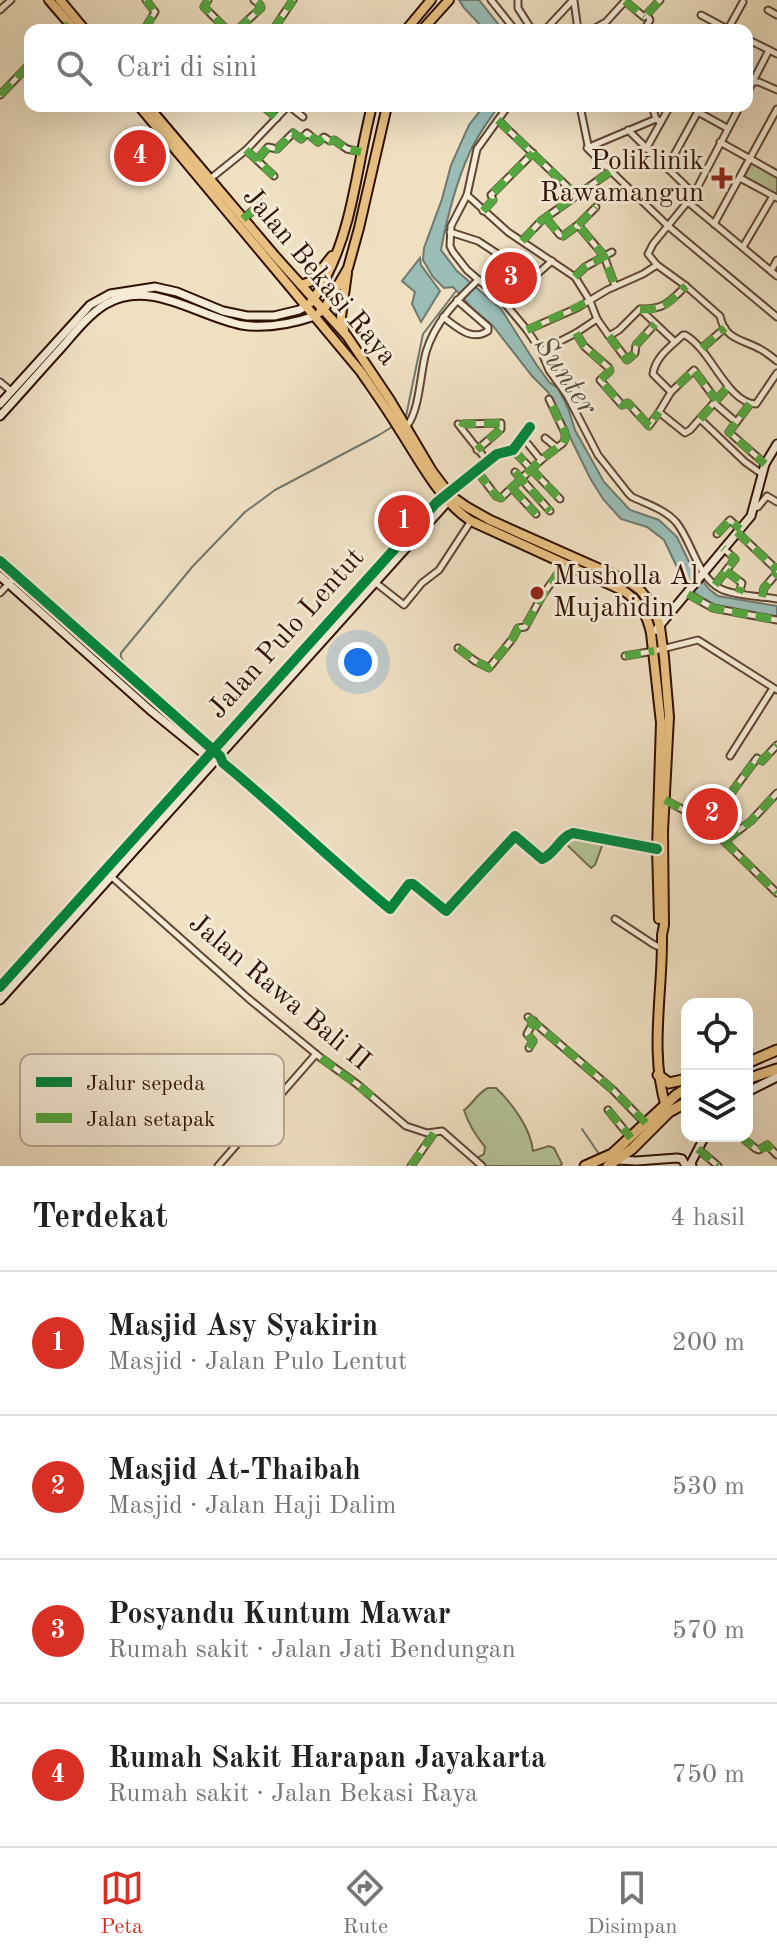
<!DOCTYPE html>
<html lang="id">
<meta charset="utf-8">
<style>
body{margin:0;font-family:"Old Standard TT",serif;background:#f6f6f6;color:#222}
.controls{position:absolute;right:24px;bottom:24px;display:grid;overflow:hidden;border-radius:16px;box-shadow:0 8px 32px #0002}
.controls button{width:72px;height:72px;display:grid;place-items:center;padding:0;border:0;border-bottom:2px solid #e0e0e0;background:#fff;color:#222;font:40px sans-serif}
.you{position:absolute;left:358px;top:662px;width:28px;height:28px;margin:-20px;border:6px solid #fff;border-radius:50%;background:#1a73e8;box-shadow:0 0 0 12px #1a73e833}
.badge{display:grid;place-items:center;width:52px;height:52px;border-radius:50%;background:#d93025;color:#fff;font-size:26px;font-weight:700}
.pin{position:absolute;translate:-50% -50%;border:4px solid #fff;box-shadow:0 2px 8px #0006}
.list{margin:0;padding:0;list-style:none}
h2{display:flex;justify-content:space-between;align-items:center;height:104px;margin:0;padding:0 32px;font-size:34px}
h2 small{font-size:26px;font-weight:400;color:#767676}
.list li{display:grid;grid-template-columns:52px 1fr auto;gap:24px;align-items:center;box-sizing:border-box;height:144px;padding:0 32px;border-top:2px solid #e0e0e0}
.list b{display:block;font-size:30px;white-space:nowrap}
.list p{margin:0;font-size:26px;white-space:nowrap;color:#767676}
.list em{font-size:26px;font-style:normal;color:#767676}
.icon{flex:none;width:44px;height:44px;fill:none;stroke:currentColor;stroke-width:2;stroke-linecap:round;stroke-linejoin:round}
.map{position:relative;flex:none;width:777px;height:1166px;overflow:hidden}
.search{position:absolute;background:#fff;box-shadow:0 8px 32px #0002;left:24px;right:24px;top:24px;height:88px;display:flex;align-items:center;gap:20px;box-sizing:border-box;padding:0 28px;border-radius:16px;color:#767676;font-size:30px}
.sheet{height:680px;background:#fff}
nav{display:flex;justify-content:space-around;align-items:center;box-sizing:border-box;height:112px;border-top:2px solid #e0e0e0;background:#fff;font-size:22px;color:#767676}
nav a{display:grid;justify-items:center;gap:4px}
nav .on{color:#d93025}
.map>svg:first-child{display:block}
</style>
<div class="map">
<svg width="777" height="1166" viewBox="0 0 777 1166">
<rect width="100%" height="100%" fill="#efe0c2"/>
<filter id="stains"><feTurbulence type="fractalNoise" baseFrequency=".0025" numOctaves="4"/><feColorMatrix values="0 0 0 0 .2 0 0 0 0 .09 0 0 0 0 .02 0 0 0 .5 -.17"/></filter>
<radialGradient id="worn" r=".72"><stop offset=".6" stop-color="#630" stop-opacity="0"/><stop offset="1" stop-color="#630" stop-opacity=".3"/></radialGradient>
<g fill="#b4c397" stroke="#726a4d" stroke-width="2">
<path d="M752,162L777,176V196L744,177Z"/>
<path d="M575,838L603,843L595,865L591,868L566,844L570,839Z"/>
<path d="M488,1088H496C512,1103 531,1129 533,1151L549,1146L554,1148L562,1164L560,1166H486L478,1161L477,1158L484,1154L485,1147C476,1136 468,1123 464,1110C474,1103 477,1093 488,1088Z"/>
</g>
<g fill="#9abdb6" stroke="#70786e" stroke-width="2">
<path d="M459,0H479L503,30H485L464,8Z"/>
<path d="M484,106H499C488,121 477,136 469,154C457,180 446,221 441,250L457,271L501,309L536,364L549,382L558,388L568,408L575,430L604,482L630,510L659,520L677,537L691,566L709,589L718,596L777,606V616L730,611L705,601L686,586L664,540L647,527L621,519L603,499L590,478L548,392L532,376L493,326L472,308L453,287L444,288L433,277L423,260L424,248L442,199L451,165L469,125Z"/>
<path d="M420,258L421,265L440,291L421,322L412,304L415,292L402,281Z"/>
</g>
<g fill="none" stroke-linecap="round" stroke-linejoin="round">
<g stroke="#70786e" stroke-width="2">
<path d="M403,418L406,416L423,334L456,291"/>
<path d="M212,745L127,669L121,657V653L193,566L245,512L275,490L379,435L392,427"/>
<path d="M223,754L287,812"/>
<path d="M582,1129L599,1154"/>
</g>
<defs>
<g id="street">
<path d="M208,0L204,7L227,30"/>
<path d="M491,0L515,30"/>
<path d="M518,0V8L532,30"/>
<path d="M574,1L578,30"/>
<path d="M625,1L644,17"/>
<path d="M0,10L11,0"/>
<path d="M768,10L777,15"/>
<path d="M647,14L660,0"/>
<path d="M701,15L729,30"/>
<path d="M728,29L743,2"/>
<path d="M63,30L69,24"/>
<path d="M144,30L155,12L146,0"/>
<path d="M237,30L261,8L260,5L254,0"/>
<path d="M273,30L293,0"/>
<path d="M545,30L573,0"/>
<path d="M592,30L606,22L626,0"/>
<path d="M644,30L650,20L647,14"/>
<path d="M747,39L777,54"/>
<path d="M753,82H759L777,90"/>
<path d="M747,93L769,50"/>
<path d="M0,95L30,64"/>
<path d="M263,106L277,118"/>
<path d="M289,106L303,117"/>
<path d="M508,106L477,149L467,195L451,226L450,246L453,252L467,270L502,300L527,330L541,351L549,370L567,395L598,455L628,493L632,497C647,504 664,509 676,522C692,541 697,577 721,589C735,596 761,596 777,599"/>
<path d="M580,106L589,150L668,226L777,317"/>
<path d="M652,106L656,119"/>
<path d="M740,106L694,194L653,244L648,254L657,265L686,286L720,316C725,340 742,339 760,349C766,352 772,357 777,361"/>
<path d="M698,112L727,128"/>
<path d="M498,120L577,196"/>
<path d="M628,130L694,194"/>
<path d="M720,142L777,174"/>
<path d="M587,148L656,119L661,122"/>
<path d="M646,149L670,106"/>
<path d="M246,150L274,176"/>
<path d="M257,160L268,147L277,149L293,133L301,139L307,133L318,142L324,137L330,141L334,140L347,149L361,152"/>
<path d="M667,168L701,106"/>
<path d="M740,178L777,198"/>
<path d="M210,179L246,150L288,106"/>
<path d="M467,195L508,232L575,277L590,301L597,319L609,336L619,330L640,309L675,342"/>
<path d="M688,202L777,276"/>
<path d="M483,211L493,200L491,195L533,153"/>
<path d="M244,218L261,204"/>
<path d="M546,218L560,235L563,236L578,225L604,256L615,286"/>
<path d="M714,224L777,109"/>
<path d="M578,225L596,207"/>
<path d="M450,232L478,241L501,256"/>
<path d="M522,241L541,221L611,171"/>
<path d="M743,247L773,196"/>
<path d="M771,271L777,260"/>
<path d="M575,277L585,267L612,252"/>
<path d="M502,300L535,276L552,261"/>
<path d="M641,309C665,310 670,301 686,286"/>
<path d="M443,317C457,327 471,342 488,331V327L457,300"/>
<path d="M527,330L577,308L607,290L643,274L657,265"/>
<path d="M576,333L584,346L609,368L610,371L600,380L622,405L628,403L649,426L659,412"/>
<path d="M609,336L627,360L635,353L636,345L655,324"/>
<path d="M702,348L725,328"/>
<path d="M541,351L576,333L597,319"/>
<path d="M0,382L11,391"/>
<path d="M728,387L690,430L685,433L659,412L671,392L653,374C655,357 671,346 683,335H685C711,349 727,403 756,404L777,373"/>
<path d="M671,392L694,370L716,400"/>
<path d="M714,403L736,422"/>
<path d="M750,404L729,432L765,464"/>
<path d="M700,419L745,462L762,474"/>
<path d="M458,424L488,462"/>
<path d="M407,426C420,409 420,374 426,352C435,322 456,301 478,280"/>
<path d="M462,427L463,424L501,423V429L477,450"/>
<path d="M545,438L556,447"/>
<path d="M528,444L541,460"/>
<path d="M513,450L560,499"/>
<path d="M477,471L496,496L501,498L541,460L563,443L565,439V433L549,399"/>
<path d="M515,472L550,511"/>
<path d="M512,488L536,514"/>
<path d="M449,492L498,453L513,450L530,427"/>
<path d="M754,508L758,507L767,496L777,502"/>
<path d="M737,532L777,570"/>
<path d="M717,534L730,520L740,529"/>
<path d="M726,571L742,583L739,593"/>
<path d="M376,583L404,605L422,583L439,570L471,521"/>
<path d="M715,585L735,559L723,548"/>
<path d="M0,593L16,576"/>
<path d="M688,594L713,608L777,620"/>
<path d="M762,597L764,588L777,573"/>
<path d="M458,648L475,661L489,668L513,638L518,628L525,627L542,596L564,565"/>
<path d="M625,656L654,651L698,640L777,690"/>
<path d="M220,756L223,763C280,810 333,862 390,909L409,884H413L446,911L515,836L542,859C555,854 560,837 573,833L657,849"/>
<path d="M730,756L773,688"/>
<path d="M665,800L691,814L716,833L777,893"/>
<path d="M691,814L700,803L715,796L726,800L757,758L762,761L777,745"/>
<path d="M725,841L751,821L777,793"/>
<path d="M105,871L249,999L321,1058L357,1084L406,1126L427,1133L442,1131L482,1166"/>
<path d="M615,919L653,944L661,948"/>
<path d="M528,1017L613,1090L645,1123"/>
<path d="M529,1048L533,1041L527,1034L534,1021"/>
<path d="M608,1110L630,1137"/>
<path d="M740,1136L756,1149L759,1150L767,1145L777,1155"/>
<path d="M698,1149L718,1166"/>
<path d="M218,1166L316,1054"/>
<path d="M411,1166L434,1133"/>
</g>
<g id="secondary">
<path d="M0,404L90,305L110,294L155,287L177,292L223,311L247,316H274L299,310L306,306"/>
<path d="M0,416C21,393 41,370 62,347C75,332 89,314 106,304C151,278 198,317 242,325C266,329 291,324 315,316"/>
<path d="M0,561L216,753"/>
<path d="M0,576L150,710L209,758"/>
<path d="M656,630L751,516L765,464L777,444"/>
<path d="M0,987L447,494"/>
<path d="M0,1000L451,498"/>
<path d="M747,1092L777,1077"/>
<path d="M619,1160L636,1161L677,1158L682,1159L686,1166"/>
<path d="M692,1166L691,1163L705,1136"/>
</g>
<g id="primary">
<path d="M49,0L75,30"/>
<path d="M60,0L85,30"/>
<path d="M406,30L431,0"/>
<path d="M422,30L449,0"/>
<path d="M139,106L361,372C374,391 387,409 399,429C420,461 439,500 471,521L624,591C640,602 647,615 651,633L661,723L657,849L659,919"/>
<path d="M148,106L275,256L347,336L390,400L432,471L444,487L454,498L467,507L490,520L627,581L640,590L654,607L660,627L664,657L669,717L663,831L664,925L662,935C663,992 649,1052 666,1107"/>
<path d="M301,285L312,281L332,256"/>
<path d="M311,302C318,294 322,285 327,275C354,222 357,163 372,106"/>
<path d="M320,312L326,306L348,268L359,228L387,106"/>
<path d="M344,330L341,317L347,273"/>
</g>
<g id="highway">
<path d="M747,1063L777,1050"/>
<path d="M658,1075L669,1083L687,1079"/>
<path d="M747,1079L777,1069"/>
<path d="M585,1166L612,1154L676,1095L687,1088"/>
<path d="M608,1166L632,1149L669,1112L687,1102"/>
</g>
</defs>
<use href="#street" stroke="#604533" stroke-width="9"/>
<use href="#secondary" stroke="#301103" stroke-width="11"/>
<use href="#primary" stroke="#301103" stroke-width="12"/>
<use href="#highway" stroke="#301103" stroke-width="13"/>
<use href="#street" stroke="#f5ebd7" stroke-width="5"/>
<use href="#secondary" stroke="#f5ebd7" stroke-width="7"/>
<use href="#primary" stroke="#e8c081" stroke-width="8"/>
<use href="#highway" stroke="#e8c081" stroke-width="9"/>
<g stroke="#54a840" stroke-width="8" stroke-dasharray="16 8" stroke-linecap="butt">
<path d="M208,0L204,7L227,30"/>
<path d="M625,1L644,17"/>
<path d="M647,14L660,0"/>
<path d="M63,30L69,24"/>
<path d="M144,30L155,12L146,0"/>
<path d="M237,30L261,8L260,5L254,0"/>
<path d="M273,30L293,0"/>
<path d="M0,95L30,64"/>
<path d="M263,106L277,118"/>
<path d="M286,108L288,106"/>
<path d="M151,110L155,106"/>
<path d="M498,120L577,196"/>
<path d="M246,150L274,176"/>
<path d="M257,160L268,147L277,149L293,133L301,139L307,133L318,142L324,137L330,141L334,140L347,149L361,152"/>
<path d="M483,211L493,200L491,195L533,153"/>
<path d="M546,218L560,235L563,236L578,225L604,256L615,286"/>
<path d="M243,219L261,204"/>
<path d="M578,225L596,207"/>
<path d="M522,241L541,221L611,171"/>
<path d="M575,277L585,267L611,253"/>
<path d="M640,309C665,311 670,301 686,286"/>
<path d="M527,330L590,301"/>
<path d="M576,333L584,346L609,368L610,371L600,380L622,405L628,403L649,426L659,412"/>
<path d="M609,336L627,360L635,353L636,345L655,324"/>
<path d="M702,348L725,328"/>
<path d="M678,385L694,370L716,400"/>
<path d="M750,404L729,432L765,464"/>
<path d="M700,419L728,387"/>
<path d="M462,427L463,424L501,423V429L477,450"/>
<path d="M513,450L560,499"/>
<path d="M477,471L496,496L501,498L541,460L563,443L565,439V433L549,399"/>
<path d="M515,472L550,511"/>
<path d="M512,488L536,514"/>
<path d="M737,532L777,570"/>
<path d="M717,534L730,520L740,529"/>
<path d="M726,571L742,583L739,593"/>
<path d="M715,585L735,559L723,548"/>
<path d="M688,594L713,608L777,620"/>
<path d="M762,597L764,588L777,573"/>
<path d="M458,648L475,661L489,668L513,638L518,628L525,627L542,596L565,564"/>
<path d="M625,656L654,651"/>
<path d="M665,800L691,814L716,833L777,893"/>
<path d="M691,814L700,803L715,796L726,800L757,758L762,761L777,745"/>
<path d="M725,841L751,821L777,793"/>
<path d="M528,1017L613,1090L646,1123"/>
<path d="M529,1048L533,1041L527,1034L534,1021"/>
<path d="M321,1058L372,1096"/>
<path d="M608,1110L631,1138"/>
<path d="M740,1136L756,1149L759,1150L767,1145L777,1155"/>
<path d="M698,1149L718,1166"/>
<path d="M411,1166L434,1133"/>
</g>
<defs>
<g id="cycleway">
<path d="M0,561L220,756L223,763C280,810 333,862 390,909L409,884H413L446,911L515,836L542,859C555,854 560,837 573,833L657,849"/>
<path d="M0,987L436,503L497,454L513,450L530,427"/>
</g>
</defs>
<use href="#cycleway" stroke="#f5ebd7" stroke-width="15"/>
<use href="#cycleway" stroke="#00873e" stroke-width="10"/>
</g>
<g fill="#8f2418" stroke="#f5ebd7" stroke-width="3">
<path d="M718 166h8v8h8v8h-8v8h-8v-8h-8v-8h8z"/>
<circle cx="537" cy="593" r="8"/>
</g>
<g text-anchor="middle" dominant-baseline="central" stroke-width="6" stroke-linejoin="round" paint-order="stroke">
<g font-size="28" fill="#301103" stroke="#f5ebd7" text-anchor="end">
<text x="704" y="162">Poliklinik<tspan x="704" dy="32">Rawamangun</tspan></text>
<text x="553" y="577" text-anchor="start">Musholla Al<tspan x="553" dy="32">Mujahidin</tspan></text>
</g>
<g font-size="28" fill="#301103" stroke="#f5ebd7">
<text transform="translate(319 277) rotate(50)">Jalan Bekasi Raya</text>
<text transform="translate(287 634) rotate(-48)">Jalan Pulo Lentut</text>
<text transform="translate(279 993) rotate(40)">Jalan Rawa Bali II</text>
</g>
<g font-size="30" font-style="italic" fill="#554d42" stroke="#f5ebd7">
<text transform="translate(565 376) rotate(56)">Sunter</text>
</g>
</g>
<rect x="20" y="1054" width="264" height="92" rx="12" fill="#f5ebd7" stroke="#baaa97" stroke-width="2"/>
<rect x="36" y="1077" width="36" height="10" fill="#00873e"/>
<rect x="36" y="1113" width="36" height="10" fill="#54a840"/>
<g font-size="22" fill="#301103">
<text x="86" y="1090">Jalur sepeda</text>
<text x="86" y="1126">Jalan setapak</text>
</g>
<rect width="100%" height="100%" filter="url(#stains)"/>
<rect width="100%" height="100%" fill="url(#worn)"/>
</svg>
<div class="controls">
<button><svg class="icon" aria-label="locate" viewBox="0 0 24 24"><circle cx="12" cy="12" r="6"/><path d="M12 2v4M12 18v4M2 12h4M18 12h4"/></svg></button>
<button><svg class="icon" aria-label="layers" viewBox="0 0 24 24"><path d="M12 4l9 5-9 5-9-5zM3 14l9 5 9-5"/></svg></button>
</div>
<div class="you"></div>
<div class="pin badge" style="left:404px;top:521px">1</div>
<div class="pin badge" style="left:712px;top:814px">2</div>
<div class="pin badge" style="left:511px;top:278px">3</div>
<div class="pin badge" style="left:140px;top:156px">4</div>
<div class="search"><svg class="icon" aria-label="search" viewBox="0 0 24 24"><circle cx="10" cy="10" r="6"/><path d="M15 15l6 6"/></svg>Cari di sini</div>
</div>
<section class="sheet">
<h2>Terdekat<small>4 hasil</small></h2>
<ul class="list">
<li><span class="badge">1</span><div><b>Masjid Asy Syakirin</b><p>Masjid · Jalan Pulo Lentut</p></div><em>200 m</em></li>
<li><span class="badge">2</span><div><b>Masjid At-Thaibah</b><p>Masjid · Jalan Haji Dalim</p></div><em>530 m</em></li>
<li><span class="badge">3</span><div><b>Posyandu Kuntum Mawar</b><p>Rumah sakit · Jalan Jati Bendungan</p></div><em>570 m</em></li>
<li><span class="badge">4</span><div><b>Rumah Sakit Harapan Jayakarta</b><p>Rumah sakit · Jalan Bekasi Raya</p></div><em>750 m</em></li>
</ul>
</section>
<nav>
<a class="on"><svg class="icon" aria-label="map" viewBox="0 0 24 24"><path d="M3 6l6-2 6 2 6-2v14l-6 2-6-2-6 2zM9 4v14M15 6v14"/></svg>Peta</a>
<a><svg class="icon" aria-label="directions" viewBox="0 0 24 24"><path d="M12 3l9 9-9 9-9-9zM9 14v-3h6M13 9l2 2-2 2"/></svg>Rute</a>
<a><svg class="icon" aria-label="saved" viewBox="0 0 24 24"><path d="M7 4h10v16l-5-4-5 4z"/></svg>Disimpan</a>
</nav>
